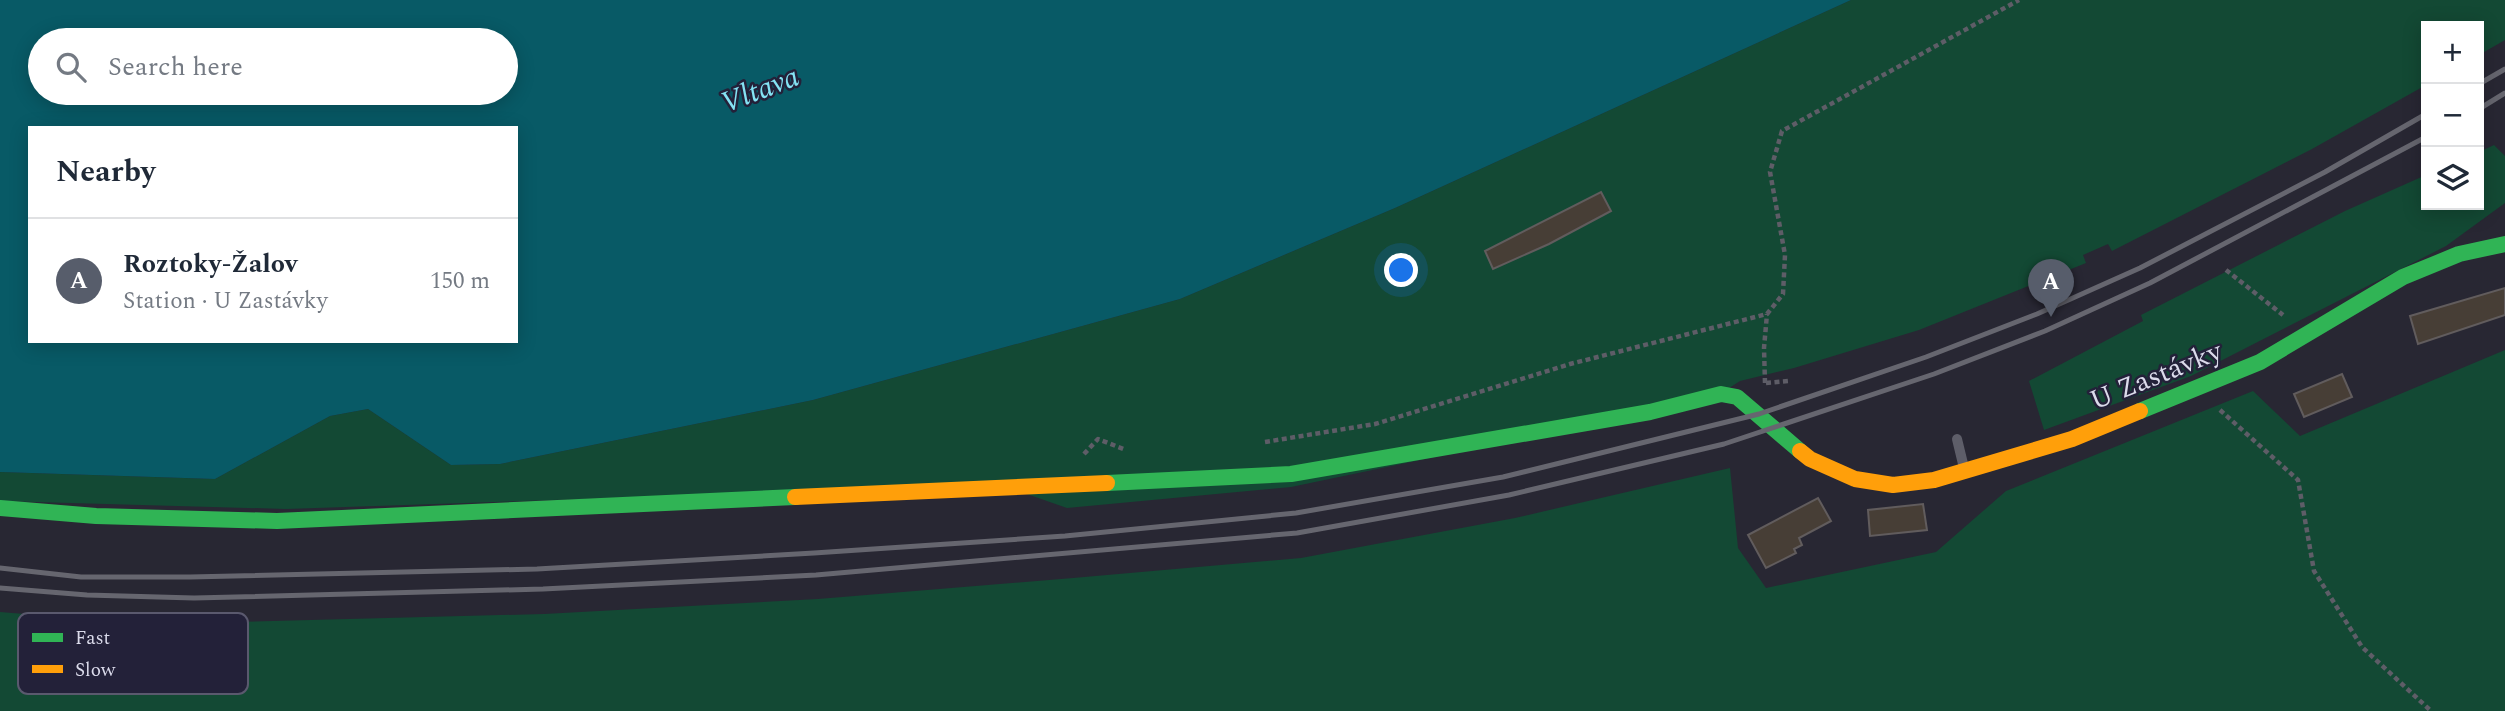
<!DOCTYPE html>
<meta charset="utf-8">
<style>
body{margin:0;font-family:Spectral,serif;background:#f2f2f3;color:#1f2937}
.controls{position:absolute;right:21px;top:21px;display:grid;overflow:hidden;border-radius:0px;box-shadow:0 4px 18px #0003}
.controls button{width:63px;height:63px;display:grid;place-items:center;padding:0;border:0;border-bottom:2px solid #e0e1e3;background:#fff;color:#1f2937;font:35px sans-serif}
.you{position:absolute;left:1402px;top:271px;width:24px;height:24px;margin:-18px;border:5px solid #fff;border-radius:50%;background:#1a73e8;box-shadow:0 0 0 10px #1a73e833}
.badge{display:grid;place-items:center;width:46px;height:46px;border-radius:50%;background:#575d6b;color:#fff;font-size:23px;font-weight:700}
.pin{position:absolute;translate:-50% -58px;filter:drop-shadow(0 2px 4px #0008)}
.pin::after{content:'';position:absolute;top:37px;width:24px;height:21px;background:inherit;clip-path:polygon(0 0,100% 0,50% 100%)}
.list{margin:0;padding:0;list-style:none}
h2{display:flex;justify-content:space-between;align-items:center;height:91px;margin:0;padding:0 28px;font-size:30px}
h2 small{font-size:23px;font-weight:400;color:#747a83}
.list li{display:grid;grid-template-columns:46px 1fr auto;gap:21px;align-items:center;box-sizing:border-box;height:126px;padding:0 28px;border-top:2px solid #e0e1e3}
.list b{display:block;font-size:26px;white-space:nowrap}
.list p{margin:0;font-size:23px;white-space:nowrap;color:#747a83}
.list em{font-size:23px;font-style:normal;color:#747a83}
.icon{flex:none;width:38px;height:38px;fill:none;stroke:currentColor;stroke-width:2;stroke-linecap:round;stroke-linejoin:round}
.map{position:relative;flex:none;width:2505px;height:711px;overflow:hidden}
.search{position:absolute;background:#fff;box-shadow:0 4px 18px #0003;left:28px;top:28px;width:490px;height:77px;display:flex;align-items:center;gap:18px;box-sizing:border-box;padding:0 24px;border-radius:38px;color:#747a83;font-size:26px}
.panel{position:absolute;background:#fff;box-shadow:0 4px 18px #0003;left:28px;top:126px;width:490px;height:217px;border-radius:0px}
.map>svg:first-child{display:block}
</style>
<div class="map">
<svg width="2505" height="711" viewBox="0 0 2505 711">
<rect width="100%" height="100%" fill="#282733"/>
<g fill="#134934">
<path d="M1851,0H2505V40L2479,55V26H2426V85L2312,149L2112,251L2108,244L2083,255L2086,263L1919,330L1794,368L1740,381L1712,399L1291,487L1067,508L1001,485L286,509L0,501V472L215,479L330,416L368,409L451,465L500,464L813,400L1180,299L1395,208Z"/>
<path d="M2494,145L2505,156V203L2446,246L2191,376L2044,430L2029,381L2143,321L2141,315L2345,211L2426,175V205H2479V152Z"/>
<path d="M2505,350V711H0V612L86,619L194,623L544,614L818,599L1073,578L1301,558L1515,518L1730,468L1738,548L1766,588L1936,552L2006,491L2253,391L2300,436Z"/>
</g>
<path fill="#085a66" fill-rule="evenodd" d="M0,0H1851L1395,208L1180,299L813,400L500,464L451,465L368,409L330,416L215,479L0,472ZM40,40H506V93H40ZM30,128H516V341H30Z"/>
<g fill="#473e36" stroke="#615c5d" stroke-width="2">
<path d="M1601,192L1611,211L1549,244L1493,269L1485,251Z"/>
<path d="M2505,288V315L2418,344L2410,316Z"/>
<path d="M2342,374L2352,397L2304,417L2294,394Z"/>
<path d="M1818,498L1831,521L1799,538L1802,545L1794,549L1796,553L1766,568L1748,535Z"/>
<path d="M1923,504L1927,530L1870,536L1868,510Z"/>
</g>
<g fill="none" stroke-linecap="round" stroke-linejoin="round">
<g stroke="#5e5d67" stroke-width="4.5" stroke-dasharray="5 3.5" stroke-linecap="butt">
<path d="M2226,270L2283,315"/>
<path d="M1765,383L1764,348L1767,314"/>
<path d="M1766,383L1789,381"/>
<path d="M2220,410L2298,480L2314,571L2362,647L2431,711"/>
<path d="M1265,442L1375,424L1570,364L1767,314L1783,294L1785,255L1770,172L1782,131L2019,0"/>
<path d="M1084,454L1098,439L1126,450"/>
</g>
<path stroke="#5e5e69" stroke-width="10" d="M1957,439L1964,468"/>
<g stroke="#30b455" stroke-width="16">
<path d="M2140,411L2260,362L2403,277L2459,254L2505,244"/>
<path d="M1107,483L1291,474L1650,412L1721,394L1737,397L1800,451"/>
<path d="M0,508L96,516L277,521L795,497"/>
</g>
<g stroke="#ff9f0a" stroke-width="16">
<path d="M1800,451L1810,459L1855,479L1893,485L1934,480L2072,439L2140,411"/>
<path d="M795,497L1107,483"/>
</g>
<g stroke="#66666f" stroke-width="5">
<path d="M2479,84L2505,69"/>
<path d="M2479,109L2505,93"/>
<path d="M0,568L81,577H190L537,569L814,553L1065,536L1296,513L1503,477L1759,414L1926,357L2037,314L2140,268L2325,172L2426,114"/>
<path d="M0,588L87,595L194,598L543,589L816,575L1297,533L1509,495L1724,444L1934,374L2045,331L2150,283L2426,137"/>
</g>
</g>
<g text-anchor="middle" dominant-baseline="central" stroke-width="5" stroke-linejoin="round" paint-order="stroke">
<g font-size="28" fill="#dbdbeb" stroke="#232139">
<text transform="translate(2156 376) rotate(-22)">U Zastávky</text>
</g>
<g font-size="30" font-style="italic" fill="#84e3f4" stroke="#232139">
<text transform="translate(760 90) rotate(-21)">Vltava</text>
</g>
</g>
<rect x="18" y="613" width="230" height="81" rx="10" fill="#232139" stroke="#5a596e" stroke-width="2"/>
<rect x="32" y="633" width="31" height="9" fill="#30b455"/>
<rect x="32" y="665" width="31" height="8" fill="#ff9f0a"/>
<g font-size="19" fill="#dbdbeb">
<text x="75" y="644">Fast</text>
<text x="75" y="676">Slow</text>
</g>
</svg>
<div class="controls">
<button>+</button>
<button>−</button>
<button><svg class="icon" aria-label="layers" viewBox="0 0 24 24"><path d="M12 4l9 5-9 5-9-5zM3 14l9 5 9-5"/></svg></button>
</div>
<div class="you"></div>
<div class="pin badge" style="left:2051px;top:317px">A</div>
<div class="search"><svg class="icon" aria-label="search" viewBox="0 0 24 24"><circle cx="10" cy="10" r="6"/><path d="M15 15l6 6"/></svg>Search here</div>
<section class="panel">
<h2>Nearby<small></small></h2>
<ul class="list">
<li><span class="badge">A</span><div><b>Roztoky-Žalov</b><p>Station · U Zastávky</p></div><em>150 m</em></li>
</ul>
</section>
</div>
